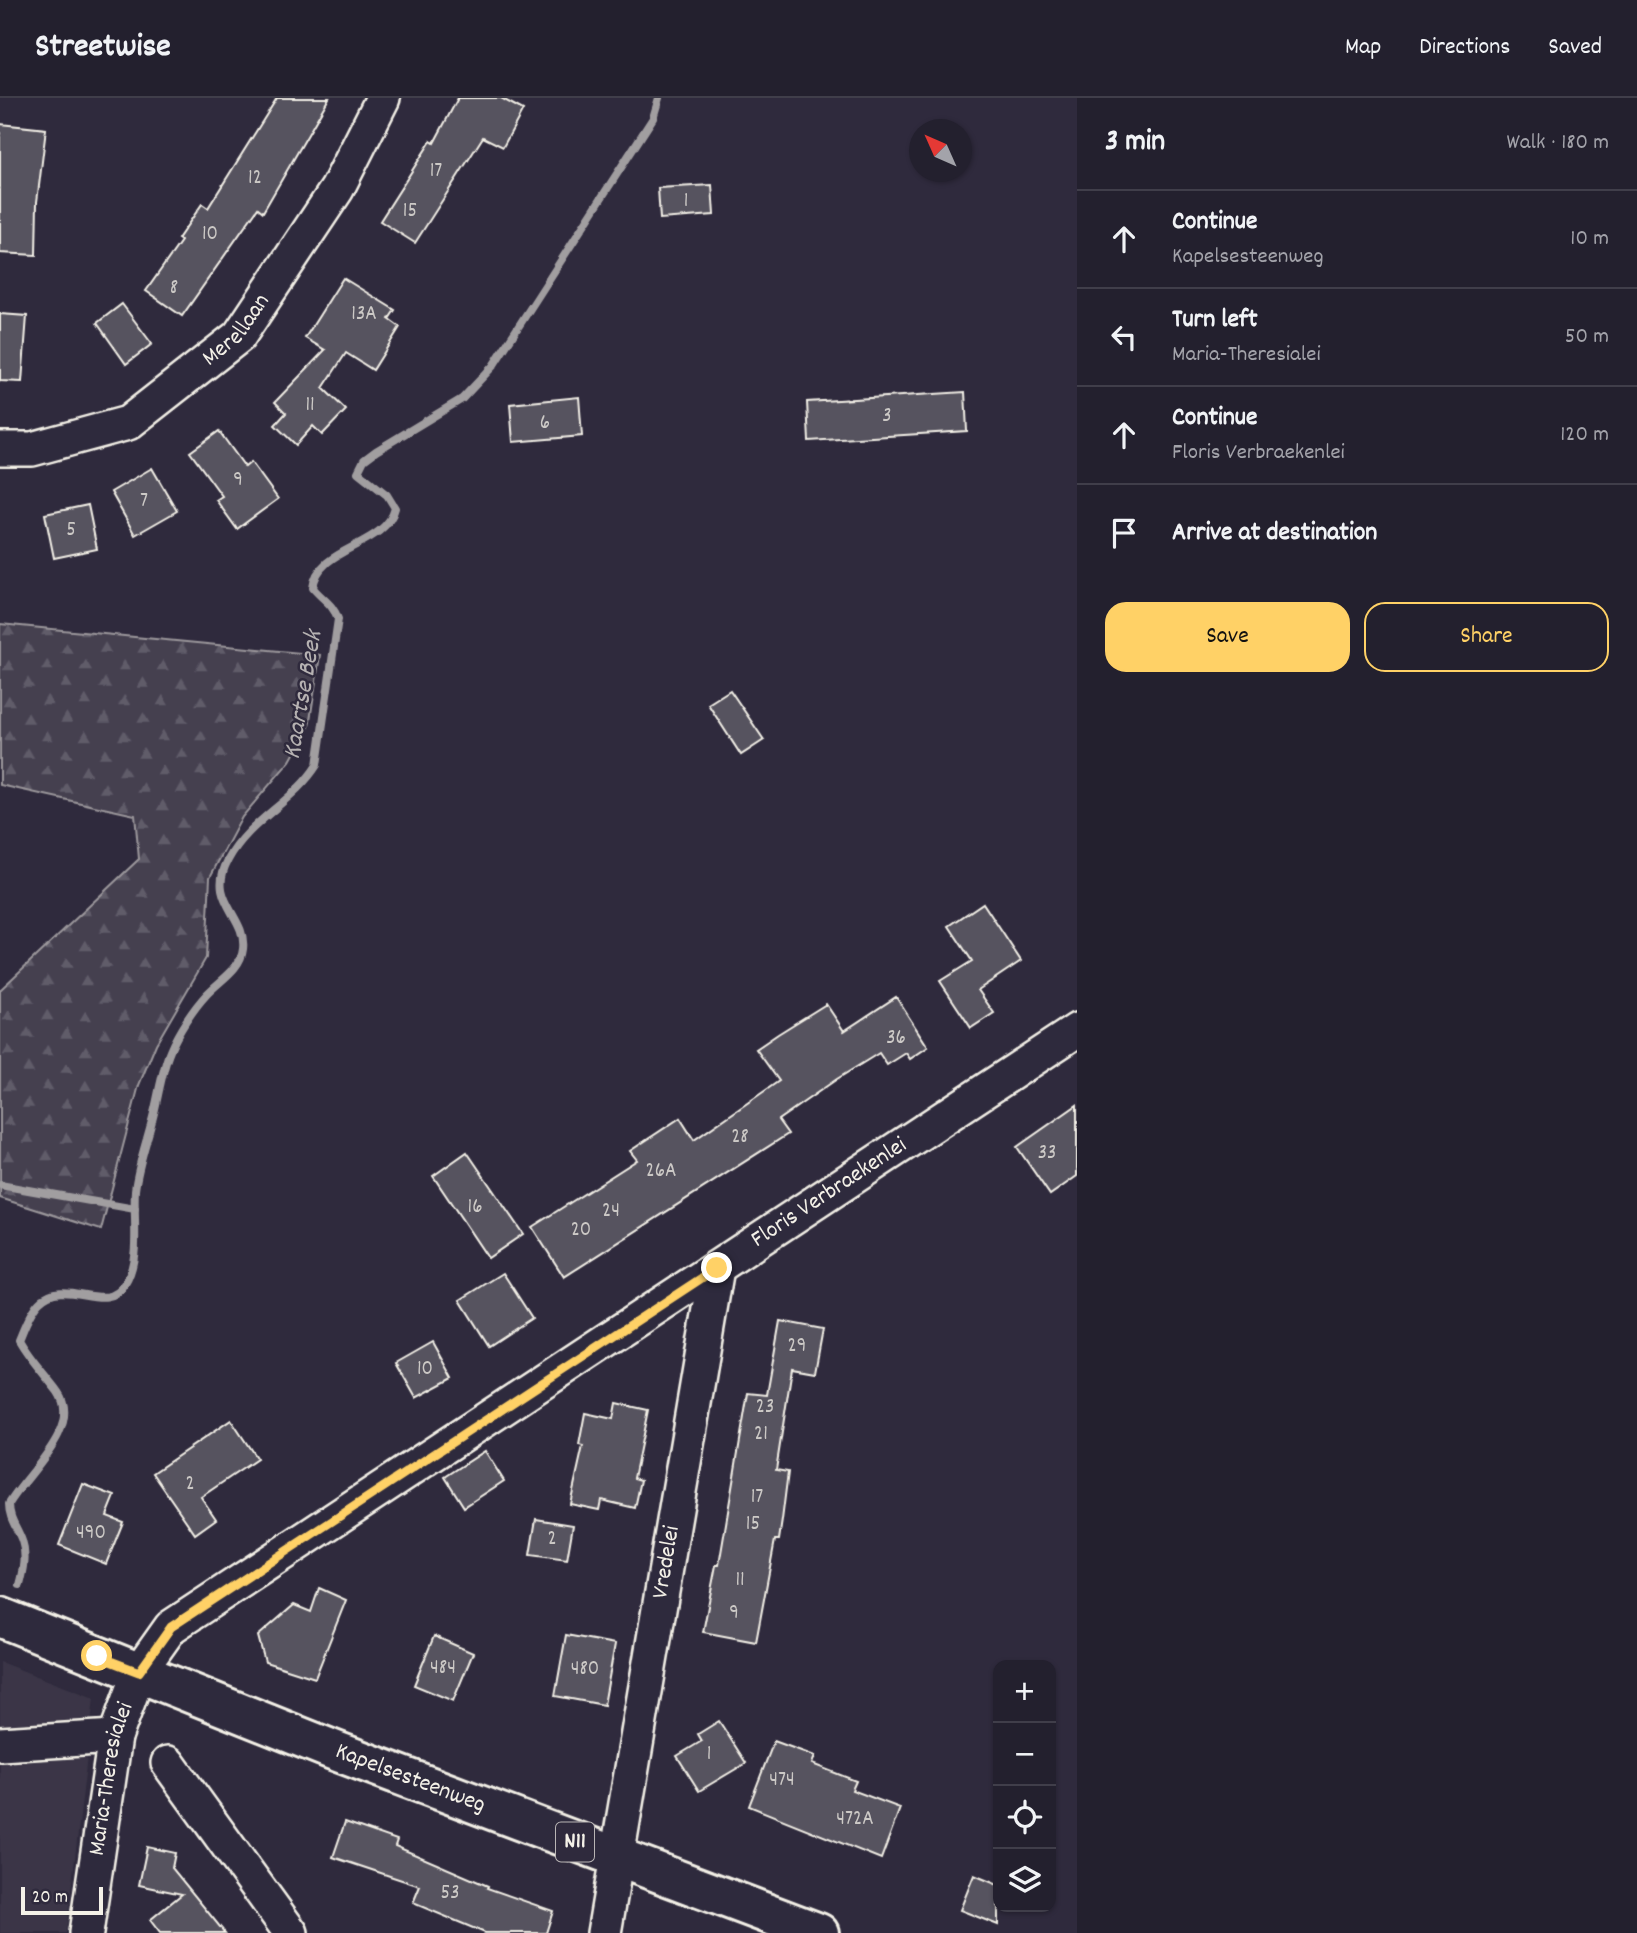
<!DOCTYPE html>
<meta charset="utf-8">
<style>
body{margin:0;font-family:Dekko,sans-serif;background:#2b2836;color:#f1f3f6}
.controls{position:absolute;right:21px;bottom:21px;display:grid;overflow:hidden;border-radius:14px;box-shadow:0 2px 5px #0004}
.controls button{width:63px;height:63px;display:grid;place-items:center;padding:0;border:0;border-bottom:2px solid #403e4a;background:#23202e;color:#f1f3f6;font:35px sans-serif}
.compass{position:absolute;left:909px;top:21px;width:63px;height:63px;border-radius:50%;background:#23202e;box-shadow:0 2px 5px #0004;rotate:315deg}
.scale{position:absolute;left:21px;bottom:18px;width:82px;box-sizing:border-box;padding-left:7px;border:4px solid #f4f1e8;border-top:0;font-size:19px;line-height:24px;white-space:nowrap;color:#f4f1e8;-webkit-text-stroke:5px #2f2a3d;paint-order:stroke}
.stop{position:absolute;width:21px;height:21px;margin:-16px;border:5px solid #ffd166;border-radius:50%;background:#fff}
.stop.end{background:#ffd166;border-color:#fff;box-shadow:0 2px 7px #0008}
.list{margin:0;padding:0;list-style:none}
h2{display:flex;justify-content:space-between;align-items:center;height:91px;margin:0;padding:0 28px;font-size:30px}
h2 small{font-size:23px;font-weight:400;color:#a3a3aa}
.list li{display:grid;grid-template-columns:46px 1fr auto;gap:21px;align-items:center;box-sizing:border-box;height:98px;padding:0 28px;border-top:2px solid #403e4a}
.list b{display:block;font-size:26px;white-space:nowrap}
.list p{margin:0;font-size:23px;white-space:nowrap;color:#a3a3aa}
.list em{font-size:23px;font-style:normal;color:#a3a3aa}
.actions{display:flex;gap:14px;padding:21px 28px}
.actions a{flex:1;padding:16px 0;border:2px solid #ffd166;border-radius:21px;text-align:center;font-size:24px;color:#ffd166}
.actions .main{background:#ffd166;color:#111}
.icon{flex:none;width:38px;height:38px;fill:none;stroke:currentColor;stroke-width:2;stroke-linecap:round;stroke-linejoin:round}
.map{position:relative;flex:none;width:1077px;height:1835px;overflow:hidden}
header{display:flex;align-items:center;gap:42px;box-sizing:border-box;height:98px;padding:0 35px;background:#23202e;border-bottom:2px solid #403e4a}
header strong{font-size:33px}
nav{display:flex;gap:38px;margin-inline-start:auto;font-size:24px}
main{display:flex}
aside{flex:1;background:#23202e}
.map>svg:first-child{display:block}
</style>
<header>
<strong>Streetwise</strong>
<nav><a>Map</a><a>Directions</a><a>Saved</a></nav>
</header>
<main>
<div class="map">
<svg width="1077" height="1835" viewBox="0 0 1077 1835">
<defs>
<pattern id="forest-firs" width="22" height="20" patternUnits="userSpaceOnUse" patternTransform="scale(1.75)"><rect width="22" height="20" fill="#454050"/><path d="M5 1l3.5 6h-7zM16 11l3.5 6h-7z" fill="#605c69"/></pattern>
</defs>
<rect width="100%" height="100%" fill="#2f2a3d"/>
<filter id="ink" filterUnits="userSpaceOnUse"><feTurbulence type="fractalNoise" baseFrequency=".0143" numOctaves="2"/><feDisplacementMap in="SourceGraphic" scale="14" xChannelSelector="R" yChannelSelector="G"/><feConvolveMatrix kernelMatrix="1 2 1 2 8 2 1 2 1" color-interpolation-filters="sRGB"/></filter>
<g filter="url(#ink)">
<path fill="#3b3647" d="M0,1564L94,1600L66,1835H0Z"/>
<path fill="url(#forest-firs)" stroke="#9c989c" stroke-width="2" d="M0,526L320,557L309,629L290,663L242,719L210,779L206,860L156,946L139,987L101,1132L0,1100V892L139,761L135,717L0,687Z"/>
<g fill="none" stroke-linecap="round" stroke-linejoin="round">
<g stroke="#a19ea0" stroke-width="8">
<path d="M0,1087L135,1111"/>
<path d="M20,1487C24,1472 27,1458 22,1443C17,1429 9,1421 9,1406C27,1375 83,1330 58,1294C44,1275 31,1263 19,1242C24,1230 30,1213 39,1204C65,1177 106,1218 125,1186C141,1160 133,1121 135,1092C138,1066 148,1040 154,1015C159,995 162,972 170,953C178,934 193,911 207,896C220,882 241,871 243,851C247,817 206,803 228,762C249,722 294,704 317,667L338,521C333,506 323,502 313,490C317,448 385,450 395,410L387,397L358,374L364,362L376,353L462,301L493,268L653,20L659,0"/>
</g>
</g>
<g fill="#56525f" stroke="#f4f1e8" stroke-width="2">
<path d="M277,0H329L263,114L258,110L182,218L146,193L181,143L178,141L202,106L208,110Z"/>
<path d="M458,0H501L523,12L503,49L483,39L415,145L380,123L431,43L434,45Z"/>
<path d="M0,26L46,31L37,104L36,157L0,155Z"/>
<path d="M712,87L714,117L660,121L658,90Z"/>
<path d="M343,180L395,212L389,221L400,229L373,272L346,255L323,290L346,312L322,337L313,328L296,347L275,327L286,315L275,304L325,252L305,240Z"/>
<path d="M122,206L152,246L126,266L97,225Z"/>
<path d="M0,216L27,218L22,284L0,283Z"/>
<path d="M965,294L967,333L809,343L807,304Z"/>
<path d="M579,299L582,338L513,344L510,306Z"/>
<path d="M219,333L245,369L251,364L278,401L237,431L216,402L222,398L190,354Z"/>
<path d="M152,370L177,413L135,437L111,394Z"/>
<path d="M88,407L97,451L54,460L45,416Z"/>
<path d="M730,592L764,642L741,657L708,606Z"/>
<path d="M983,805L1021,863L978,892L994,915L971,930L940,883L972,863L949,828Z"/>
<path d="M896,899L928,949L910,961L906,955L887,967L879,955L837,981L778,1022L788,1036L564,1179L532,1129L637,1062L630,1053L680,1020L694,1042L779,983L756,951L778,936L826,906L844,933Z"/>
<path d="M1077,1007V1078L1050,1097L1017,1049Z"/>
<path d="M467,1054L523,1136L488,1160L433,1078Z"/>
<path d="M503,1175L532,1220L489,1248L460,1202Z"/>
<path d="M780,1223L823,1231L815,1274L792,1270L776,1372L788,1374L782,1422L779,1442H775L756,1544L703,1534L716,1467H719L748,1295L767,1297Z"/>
<path d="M433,1244L453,1280L416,1300L396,1265Z"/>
<path d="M616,1305L648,1312L634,1380L641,1382L635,1410L601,1402L599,1412L570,1406L583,1348L579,1347L585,1315L613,1321Z"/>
<path d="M231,1322L257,1361L201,1399L216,1421L195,1436L153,1375Z"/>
<path d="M485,1353L504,1383L464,1409L445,1379Z"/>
<path d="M83,1386L115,1398L107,1418L123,1424L106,1466L59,1447Z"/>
<path d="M536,1421L573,1427L567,1462L530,1457Z"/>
<path d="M319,1490L346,1502L315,1580L265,1564L258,1538L294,1507L311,1514Z"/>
<path d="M566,1537L615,1546L604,1607L555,1598Z"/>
<path d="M434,1538L473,1555L453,1603L414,1587Z"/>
<path d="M719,1623L746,1665L699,1693L677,1658L702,1643L698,1636Z"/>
<path d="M774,1643L815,1658L812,1666L856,1683L852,1692L900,1710L881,1761L749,1708Z"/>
<path d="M345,1724L397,1742L395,1748L488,1788L487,1790L553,1813L546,1835H485L413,1805L420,1788L333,1759Z"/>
<path d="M147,1749L175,1755L172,1770L225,1835H160L150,1822L182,1796L139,1787Z"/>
<path d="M974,1777L998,1787V1827L960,1812Z"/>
</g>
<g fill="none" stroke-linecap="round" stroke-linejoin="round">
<defs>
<g id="minor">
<path id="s1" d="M0,351H32L128,325L239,238L337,91L383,0"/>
<path d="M0,1646L115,1639"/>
<path d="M168,1665L291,1835"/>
<path id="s2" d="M86,1835L115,1639L139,1574L171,1529L1077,932"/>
<path id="s3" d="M604,1835L717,1170"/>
</g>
<g id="major">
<path id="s4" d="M0,1519L333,1652L819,1835"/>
</g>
</defs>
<use href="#minor" stroke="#f4f1e8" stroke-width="38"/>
<use href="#major" stroke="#f4f1e8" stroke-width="44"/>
<use href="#minor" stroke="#2f2a3d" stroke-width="33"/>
<use href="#major" stroke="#2f2a3d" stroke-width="38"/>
</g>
</g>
<g fill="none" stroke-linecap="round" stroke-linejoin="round" filter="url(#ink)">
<path stroke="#ffd166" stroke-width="9" d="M97,1558L139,1574L171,1529L717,1170"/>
</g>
<g text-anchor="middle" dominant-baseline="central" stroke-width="5" stroke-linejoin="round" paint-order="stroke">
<g font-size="21" fill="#ccc9c6">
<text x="436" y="74">17</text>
<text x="255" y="81">12</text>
<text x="686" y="104">1</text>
<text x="410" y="114">15</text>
<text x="210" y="137">10</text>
<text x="174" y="191">8</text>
<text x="364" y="217">13A</text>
<text x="310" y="308">11</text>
<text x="887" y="319">3</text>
<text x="545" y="326">6</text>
<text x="238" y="383">9</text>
<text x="144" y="404">7</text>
<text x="71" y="433">5</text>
<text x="896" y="941">36</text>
<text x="740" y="1040">28</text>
<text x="1047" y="1056">33</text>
<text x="661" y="1074">26A</text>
<text x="475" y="1110">16</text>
<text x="611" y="1114">24</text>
<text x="581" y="1133">20</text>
<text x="797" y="1249">29</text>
<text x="425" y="1272">10</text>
<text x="765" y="1310">23</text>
<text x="761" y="1337">21</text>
<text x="190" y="1387">2</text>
<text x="757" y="1400">17</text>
<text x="753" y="1427">15</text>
<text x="91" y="1436">490</text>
<text x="552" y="1442">2</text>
<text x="740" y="1483">11</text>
<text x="734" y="1516">9</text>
<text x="443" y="1571">484</text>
<text x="585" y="1572">480</text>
<text x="709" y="1657">1</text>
<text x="782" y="1683">474</text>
<text x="855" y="1722">472A</text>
<text x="450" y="1796">53</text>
</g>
<rect fill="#2f2a3d" stroke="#b9b5b5" stroke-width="2" x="556" y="1724.5" width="38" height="39" rx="5"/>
<g font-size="23" font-weight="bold" fill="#f4f1e8">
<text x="575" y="1744">N11</text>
</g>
<g font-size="24" fill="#f4f1e8" stroke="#2f2a3d">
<text stroke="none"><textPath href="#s1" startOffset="275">Merellaan</textPath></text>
<text stroke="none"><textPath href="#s2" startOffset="1111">Floris Verbraekenlei</textPath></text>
<text stroke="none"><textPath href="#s3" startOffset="376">Vredelei</textPath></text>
<text stroke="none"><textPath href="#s4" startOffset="441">Kapelsesteenweg</textPath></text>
<text stroke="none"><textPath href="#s2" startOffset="156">Maria-Theresialei</textPath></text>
</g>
<g font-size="26" font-style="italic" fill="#b6b2b2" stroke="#2f2a3d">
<text transform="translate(304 597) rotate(-80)">Kaartse Beek</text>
</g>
</g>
</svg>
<div class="controls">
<button>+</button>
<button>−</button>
<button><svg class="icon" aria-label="locate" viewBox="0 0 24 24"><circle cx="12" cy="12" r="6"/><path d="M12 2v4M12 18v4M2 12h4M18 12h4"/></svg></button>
<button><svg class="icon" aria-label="layers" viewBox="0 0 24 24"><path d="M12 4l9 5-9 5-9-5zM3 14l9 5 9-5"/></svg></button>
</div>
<svg class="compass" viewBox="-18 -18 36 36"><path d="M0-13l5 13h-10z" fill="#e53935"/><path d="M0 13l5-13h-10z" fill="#a3a3aa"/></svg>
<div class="scale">20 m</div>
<div class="stop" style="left:97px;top:1558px"></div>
<div class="stop end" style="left:717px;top:1170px"></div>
</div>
<aside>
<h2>3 min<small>Walk · 180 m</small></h2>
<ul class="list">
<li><svg class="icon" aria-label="ahead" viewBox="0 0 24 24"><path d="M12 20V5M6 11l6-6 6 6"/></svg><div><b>Continue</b><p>Kapelsesteenweg</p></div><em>10 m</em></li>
<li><svg class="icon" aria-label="left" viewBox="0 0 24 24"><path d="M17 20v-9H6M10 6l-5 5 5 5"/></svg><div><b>Turn left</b><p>Maria-Theresialei</p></div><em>50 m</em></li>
<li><svg class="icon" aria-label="ahead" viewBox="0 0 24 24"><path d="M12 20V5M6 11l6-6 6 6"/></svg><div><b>Continue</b><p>Floris Verbraekenlei</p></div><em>120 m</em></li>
<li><svg class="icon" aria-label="arrive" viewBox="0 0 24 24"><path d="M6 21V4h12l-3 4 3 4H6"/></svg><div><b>Arrive at destination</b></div></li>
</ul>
<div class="actions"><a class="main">Save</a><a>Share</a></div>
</aside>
</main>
